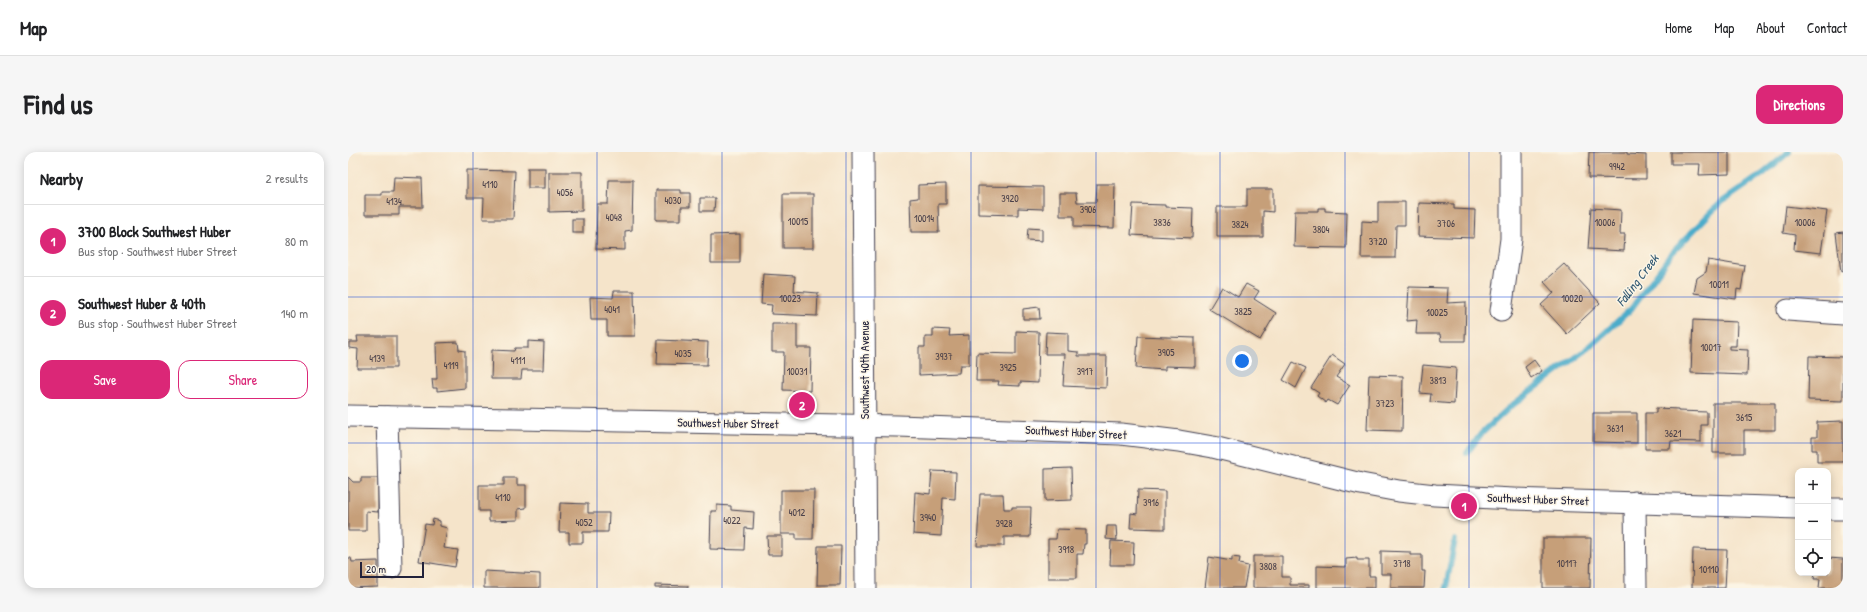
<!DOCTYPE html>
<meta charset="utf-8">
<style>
body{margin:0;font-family:"Patrick Hand",sans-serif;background:#f6f6f6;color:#202124}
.controls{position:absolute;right:12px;bottom:12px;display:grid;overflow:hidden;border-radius:8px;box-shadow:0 2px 10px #0003}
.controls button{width:36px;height:36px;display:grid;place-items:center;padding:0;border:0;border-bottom:1px solid #e0e0e0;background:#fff;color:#202124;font:20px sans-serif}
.scale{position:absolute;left:12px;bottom:10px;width:64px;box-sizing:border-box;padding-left:4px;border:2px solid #22223b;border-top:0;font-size:11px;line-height:14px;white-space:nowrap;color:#22223b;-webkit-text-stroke:3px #fcf5e5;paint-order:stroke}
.you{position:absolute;left:894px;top:209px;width:14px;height:14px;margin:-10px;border:3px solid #fff;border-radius:50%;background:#1a73e8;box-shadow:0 0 0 6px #1a73e833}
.badge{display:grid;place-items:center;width:26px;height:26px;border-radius:50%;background:#db2777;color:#fff;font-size:13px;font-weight:700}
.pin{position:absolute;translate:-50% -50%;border:2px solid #fff;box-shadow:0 1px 4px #0006}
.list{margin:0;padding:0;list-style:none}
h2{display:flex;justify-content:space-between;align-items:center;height:52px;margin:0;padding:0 16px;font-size:17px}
h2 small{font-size:13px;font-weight:400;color:#757577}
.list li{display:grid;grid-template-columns:26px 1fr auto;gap:12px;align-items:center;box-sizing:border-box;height:72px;padding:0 16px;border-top:1px solid #e0e0e0}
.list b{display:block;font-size:15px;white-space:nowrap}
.list p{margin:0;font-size:13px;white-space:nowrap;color:#757577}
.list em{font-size:13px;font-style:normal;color:#757577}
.actions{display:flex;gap:8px;padding:12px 16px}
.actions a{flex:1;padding:9px 0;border:1px solid #db2777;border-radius:12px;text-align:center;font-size:14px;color:#db2777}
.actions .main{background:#db2777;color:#fff}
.icon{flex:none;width:22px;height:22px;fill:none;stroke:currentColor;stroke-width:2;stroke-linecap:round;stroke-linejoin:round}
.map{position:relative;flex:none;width:1495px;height:436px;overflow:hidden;border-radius:12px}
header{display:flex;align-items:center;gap:24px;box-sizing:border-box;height:56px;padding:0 20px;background:#fff;border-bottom:1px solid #e0e0e0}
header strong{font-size:19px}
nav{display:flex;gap:22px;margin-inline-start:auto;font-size:14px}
.intro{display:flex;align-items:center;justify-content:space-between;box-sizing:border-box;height:96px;padding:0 24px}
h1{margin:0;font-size:28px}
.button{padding:10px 18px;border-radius:12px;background:#db2777;color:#fff;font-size:14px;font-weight:700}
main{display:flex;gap:24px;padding:0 24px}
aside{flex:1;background:#fff;border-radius:12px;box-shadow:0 2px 10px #0003}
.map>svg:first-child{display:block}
</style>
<header>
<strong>Map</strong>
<nav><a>Home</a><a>Map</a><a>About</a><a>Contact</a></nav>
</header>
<div class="intro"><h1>Find us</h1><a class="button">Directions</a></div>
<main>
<aside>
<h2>Nearby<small>2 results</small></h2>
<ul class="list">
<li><span class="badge">1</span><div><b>3700 Block Southwest Huber</b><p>Bus stop · Southwest Huber Street</p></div><em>80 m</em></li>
<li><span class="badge">2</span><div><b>Southwest Huber &amp; 40th</b><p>Bus stop · Southwest Huber Street</p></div><em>140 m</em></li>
</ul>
<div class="actions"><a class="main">Save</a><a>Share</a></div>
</aside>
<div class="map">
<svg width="1495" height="436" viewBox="0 0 1495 436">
<rect width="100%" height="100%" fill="#fcf5e5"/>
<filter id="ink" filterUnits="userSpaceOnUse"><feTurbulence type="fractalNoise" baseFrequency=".025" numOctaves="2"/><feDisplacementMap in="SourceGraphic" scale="8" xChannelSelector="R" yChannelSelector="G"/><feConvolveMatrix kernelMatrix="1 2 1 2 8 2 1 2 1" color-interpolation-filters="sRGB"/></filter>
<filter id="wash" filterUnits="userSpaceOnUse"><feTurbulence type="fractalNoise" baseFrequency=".012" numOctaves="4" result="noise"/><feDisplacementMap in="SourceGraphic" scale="16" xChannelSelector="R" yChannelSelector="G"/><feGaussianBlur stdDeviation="0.9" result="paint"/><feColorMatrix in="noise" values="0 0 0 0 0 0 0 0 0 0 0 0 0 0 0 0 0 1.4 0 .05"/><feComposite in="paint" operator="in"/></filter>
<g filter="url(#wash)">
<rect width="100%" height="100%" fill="#f5e4ca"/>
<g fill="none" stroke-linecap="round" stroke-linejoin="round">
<g stroke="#4bacca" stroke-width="6">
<path d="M1119,301L1133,282L1162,255L1238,198L1283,157L1324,101L1371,52L1416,21L1441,0"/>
<path d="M1098,436L1107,388"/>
</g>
</g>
<g id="blocks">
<g fill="#c69f79">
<path d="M1241,0H1279V2L1298,3V27L1240,26Z"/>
<path d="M1323,0H1381V22L1351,23L1352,12H1323Z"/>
<rect x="180" y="16" width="17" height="20"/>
<path d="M119,18L167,19L165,67H135L136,46H119Z"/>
<path d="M201,20H234V59L201,60Z"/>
<path d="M46,25L74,26L75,55H51V63H17V43H34V40H45Z"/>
<path d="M261,28H285L284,78L277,79V98L248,97L249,52H260Z"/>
<path d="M598,32V52H590L591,80H563L562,47L570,46V33Z"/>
<path d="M749,32H767L766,76L726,75V64H712V41H728L729,50H748Z"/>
<path d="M630,34L695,35V57L670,56V63L630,62Z"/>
<path d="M899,37H925V60L915,59V85H869V55H899Z"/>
<path d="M308,38H333V41H342V55H333V68H308Z"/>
<rect x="435" y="42" width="30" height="54"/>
<path d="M352,46H367L366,59H352Z"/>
<path d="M1030,50H1057V73H1048L1047,106H1013L1014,69L1030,70Z"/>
<path d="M1071,51L1106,52V57L1127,58L1126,86L1070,84Z"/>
<path d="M785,52L817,53V55L845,56L844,86L783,83Z"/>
<path d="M1438,54L1479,59L1473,101L1446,98L1447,83L1435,81Z"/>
<path d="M970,56H977V59L999,60L998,96L946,95L947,59H970Z"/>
<path d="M1243,56L1273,58L1272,82H1277L1276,99L1240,97Z"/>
<rect x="224" y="67" width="11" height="14"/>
<path d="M680,76L694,77V89L679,88Z"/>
<path d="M1495,80V119L1493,120L1488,81Z"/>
<path d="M392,82V111H363V83Z"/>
<path d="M1360,108L1397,114L1393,138L1389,137L1388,147L1346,141L1349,126L1358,120Z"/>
<path d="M1216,112L1252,151L1219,182L1193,153L1206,141L1196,130Z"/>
<path d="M415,122L447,124L446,139L470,141L469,164L423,162L424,153L413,152Z"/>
<path d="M898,132L911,139L906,147L928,161L912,188L861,157L874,135L890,145Z"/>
<path d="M1061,135L1100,136L1099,151L1118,150L1117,189H1093L1092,182H1068L1069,168L1059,169Z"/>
<path d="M266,139H286L287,184H259V168H243L242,145L265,146Z"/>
<path d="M691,155L692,167H675V157Z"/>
<path d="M1345,168L1389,170L1388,194H1381V197L1400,198L1399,223L1343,221Z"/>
<path d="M424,172H449V196H463L462,239L435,238L436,200H424Z"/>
<path d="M585,177L602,178L601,184L621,183V213H612L611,221L571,223V195H577V185H585Z"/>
<path d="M668,179L691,180L690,231L672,230V234L650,233L651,229H628L629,201L668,202Z"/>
<path d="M698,180L720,181V199L730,200V204H759L758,236L715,234L717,202H697Z"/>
<path d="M9,184H48V216H9L10,197L1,196V190H10Z"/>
<path d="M790,184L847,186V215L817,214V218L788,216Z"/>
<path d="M310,188L360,190L359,213L309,212Z"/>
<path d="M180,189L196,190L195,218H174L173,227H143L144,198L166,199L167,196H180Z"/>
<path d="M110,190L111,198L117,199V236L89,239V236H85L84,227H89L88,191Z"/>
<path d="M984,203L997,212L988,225L1002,233L989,253L980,248L978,251L969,244L971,241L963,236Z"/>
<path d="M1461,204L1495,205V249L1460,248Z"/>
<path d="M1186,208L1194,219L1183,226L1177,215Z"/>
<path d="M945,210L958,216L948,236L935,228Z"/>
<path d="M1075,213L1108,216L1106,252L1082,250L1083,242L1072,241Z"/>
<path d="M1021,223L1055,224L1054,279L1019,278Z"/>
<path d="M1365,251H1427V278H1396V301H1365Z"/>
<path d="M1308,256L1330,257V259L1359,260V273H1353V290L1323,289L1322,297H1297V261H1308Z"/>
<path d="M1245,261H1289V291L1245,290Z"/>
<path d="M1495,269V310H1469V298H1464V285H1469V270Z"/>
<path d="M723,316L724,348L697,349V317Z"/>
<path d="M584,319L608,320L607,347L595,346L593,384L565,382L567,340L582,342Z"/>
<path d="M0,325L5,330H13V326H30V360L18,359V379H0Z"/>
<path d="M156,326H169V333H178V356L170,357V368L141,369V359H131V333H156Z"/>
<path d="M433,338H466L465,387H448V382H433Z"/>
<path d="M790,338L817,339V377L782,376L783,361L789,362Z"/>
<path d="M632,342H655L656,357H664V355H683L682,385H656V394H629Z"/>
<path d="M212,351L240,352V361H261L260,380H235V391H221V380H211Z"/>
<path d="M369,353L383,354V358L406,360L405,377L397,376L396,398L362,397L363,359H369Z"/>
<path d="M85,367L92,369V374L99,376L96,396L110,398L107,415L71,409L77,372L84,373Z"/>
<path d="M759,374H768L769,388L758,387Z"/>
<path d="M709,377L738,378V392H736L735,402H729V426H700V387H708Z"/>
<path d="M419,384H434V403H420Z"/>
<path d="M1195,386H1243L1242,436H1195Z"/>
<path d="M763,389L786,390L785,413H762Z"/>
<path d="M470,394H493L492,433H469Z"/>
<path d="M1345,397L1379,398L1377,436H1344Z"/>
<path d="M1033,399L1062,400V403H1074V419H1077L1076,436H1043V422H1033Z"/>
<path d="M905,404H934V425H942V433H961V436H905Z"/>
<path d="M861,405L884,409V405L892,406L891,412L900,414L896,436H857Z"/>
<path d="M0,406H3L4,410L30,409V435L0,436Z"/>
<path d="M1009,406V408H1021V424H1027V436H969V414L998,415V407Z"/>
<path d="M1480,406L1495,407V436H1471L1472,427H1466L1467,421H1480Z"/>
<path d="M136,419L192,422V436H136Z"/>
<path d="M307,433L340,434V436H307Z"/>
</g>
</g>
</g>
<g filter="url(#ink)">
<use href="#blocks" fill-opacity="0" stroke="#423f50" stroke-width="1"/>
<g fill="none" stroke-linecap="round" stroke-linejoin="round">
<defs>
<g id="minor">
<path d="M515,0L518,436"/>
<path d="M1440,158L1495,162"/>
<path d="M1153,159L1163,87V0"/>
<path d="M0,264L550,274L773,282L831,289L865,295L1013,332L1051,339L1087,343L1165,347L1450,356"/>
<path d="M39,265L43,416"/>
<path d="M1287,350L1288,436"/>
<path d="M1480,357H1495"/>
</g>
</defs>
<use href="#minor" stroke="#423f50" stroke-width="23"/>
<use href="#minor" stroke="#fff" stroke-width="21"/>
</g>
</g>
<path fill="none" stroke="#1d4ed8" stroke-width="1" stroke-opacity="0.55" d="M125,0V436M249,0V436M374,0V436M498,0V436M623,0V436M748,0V436M872,0V436M997,0V436M1121,0V436M1246,0V436M1370,0V436M0,145H1495M0,291H1495"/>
<g text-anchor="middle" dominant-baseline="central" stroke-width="3" stroke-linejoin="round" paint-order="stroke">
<g font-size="10" fill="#4b414a">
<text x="1269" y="14">9942</text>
<text x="142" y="32">4110</text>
<text x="217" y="40">4056</text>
<text x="662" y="46">3920</text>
<text x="325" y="48">4030</text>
<text x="46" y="49">4134</text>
<text x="740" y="57">3906</text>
<text x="266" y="65">4048</text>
<text x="576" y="66">10014</text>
<text x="450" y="69">10015</text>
<text x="814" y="70">3836</text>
<text x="1257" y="70">10006</text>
<text x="1457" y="70">10006</text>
<text x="1098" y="71">3706</text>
<text x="892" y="72">3824</text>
<text x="973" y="77">3804</text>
<text x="1030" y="89">3720</text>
<text x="1371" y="132">10011</text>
<text x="442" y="146">10023</text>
<text x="1224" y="146">10020</text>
<text x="264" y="157">4041</text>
<text x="895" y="159">3825</text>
<text x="1089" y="160">10025</text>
<text x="1363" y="195">10017</text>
<text x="818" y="200">3905</text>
<text x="335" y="201">4035</text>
<text x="596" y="204">3937</text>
<text x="29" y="206">4139</text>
<text x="170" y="208">4111</text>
<text x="103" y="213">4119</text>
<text x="660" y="215">3925</text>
<text x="449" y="219">10031</text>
<text x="737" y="219">3917</text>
<text x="1090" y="228">3813</text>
<text x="1037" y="251">3723</text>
<text x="1396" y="265">3615</text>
<text x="1267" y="276">3631</text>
<text x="1325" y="281">3621</text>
<text x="155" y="345">4110</text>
<text x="803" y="350">3916</text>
<text x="449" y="360">4012</text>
<text x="580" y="365">3940</text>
<text x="384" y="368">4022</text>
<text x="236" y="370">4052</text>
<text x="656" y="371">3928</text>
<text x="718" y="397">3918</text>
<text x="1054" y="411">3718</text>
<text x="1219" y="411">10117</text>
<text x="920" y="414">3808</text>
<text x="1361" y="417">10110</text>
</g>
<g font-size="12" fill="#22223b" stroke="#fcf5e5">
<text transform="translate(516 218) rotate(-90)">Southwest 40th Avenue</text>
<text transform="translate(380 271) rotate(1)">Southwest Huber Street</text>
<text transform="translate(728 280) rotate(3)">Southwest Huber Street</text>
<text transform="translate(1190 347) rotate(2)">Southwest Huber Street</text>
</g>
<g font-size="13" font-style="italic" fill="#325974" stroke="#fcf5e5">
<text transform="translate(1289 128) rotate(-53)">Falling Creek</text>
</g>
</g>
</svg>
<div class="controls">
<button>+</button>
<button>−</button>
<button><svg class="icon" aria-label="locate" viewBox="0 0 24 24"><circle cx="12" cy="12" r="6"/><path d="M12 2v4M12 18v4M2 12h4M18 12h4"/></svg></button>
</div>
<div class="scale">20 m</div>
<div class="you"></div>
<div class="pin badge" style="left:1116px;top:354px">1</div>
<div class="pin badge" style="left:454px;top:253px">2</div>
</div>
</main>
